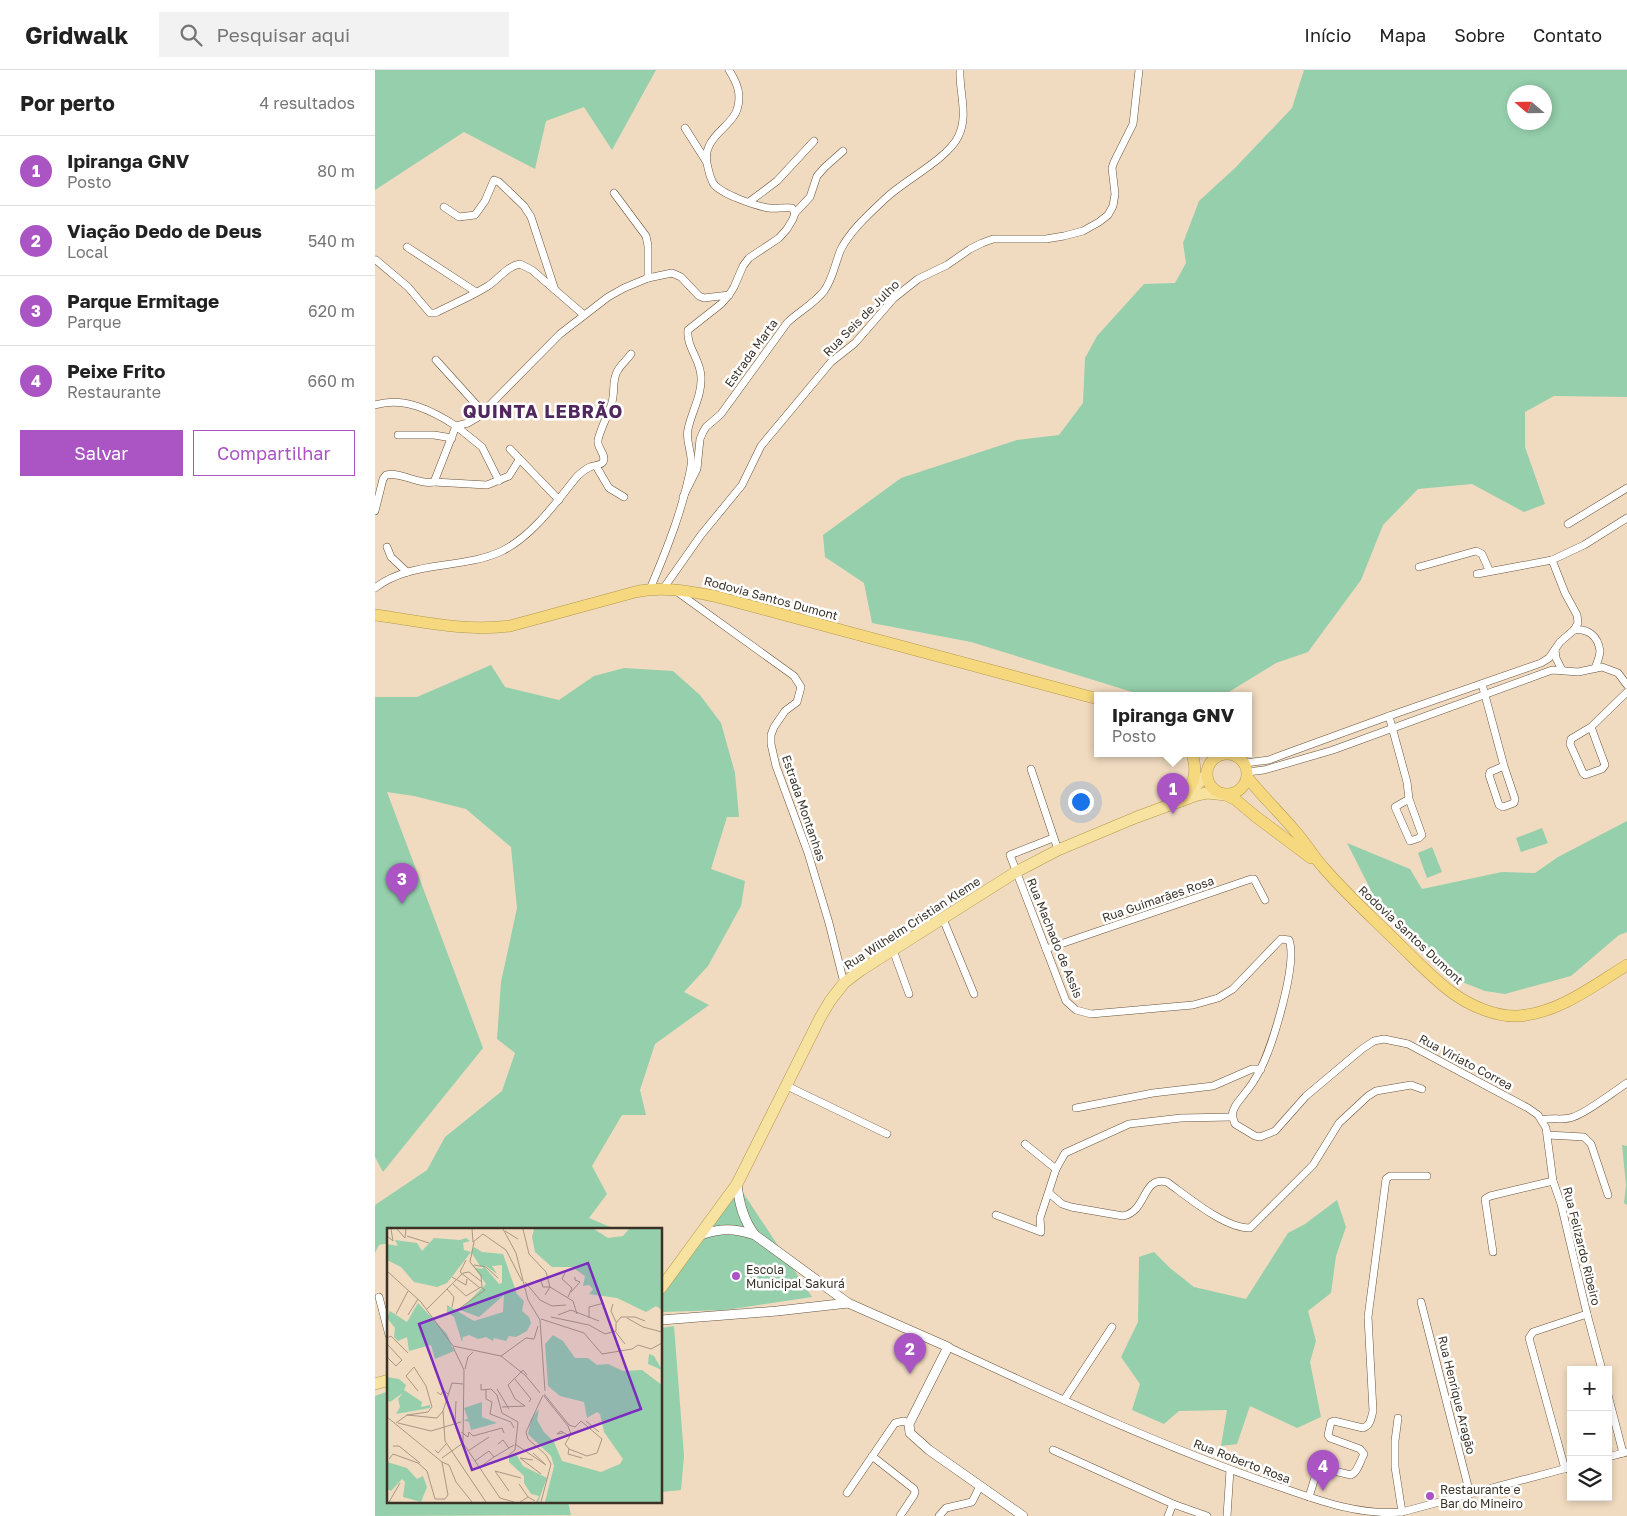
<!DOCTYPE html>
<html lang="pt">
<meta charset="utf-8">
<style>
body{margin:0;font-family:"Golos Text",sans-serif;background:#f2f2f2;color:#222}
.controls{position:absolute;right:15px;bottom:15px;display:grid;overflow:hidden;border-radius:0px;box-shadow:0 2px 8px #0003}
.controls button{width:45px;height:45px;display:grid;place-items:center;padding:0;border:0;border-bottom:1px solid #e0e0e0;background:#fff;color:#222;font:25px sans-serif}
.compass{position:absolute;left:1132px;top:15px;width:45px;height:45px;border-radius:50%;background:#fff;box-shadow:0 2px 8px #0003;rotate:290deg}
.you{position:absolute;left:705px;top:731px;width:18px;height:18px;margin:-12px;border:4px solid #fff;border-radius:50%;background:#1a73e8;box-shadow:0 0 0 8px #1a73e833}
.badge{display:grid;place-items:center;width:32px;height:32px;border-radius:50%;background:#aa55c3;color:#fff;font-size:16px;font-weight:700}
.pin{position:absolute;translate:-50% -41px;filter:drop-shadow(0 1px 2px #0008)}
.pin::after{content:'';position:absolute;top:26px;width:18px;height:15px;background:inherit;clip-path:polygon(0 0,100% 0,50% 100%)}
.popup{position:absolute;left:719px;top:622px;width:158px;height:65px;box-sizing:border-box;display:grid;place-content:center;border-radius:0px;background:#fff;filter:drop-shadow(0 1px 4px #0005);font-size:16px;white-space:nowrap;color:#767676}
.popup b{font-size:19px;color:#222}
.popup::after{content:'';position:absolute;left:50%;top:100%;margin-left:-10px;border:10px solid transparent;border-top-color:#fff}
.list{margin:0;padding:0;list-style:none}
h2{display:flex;justify-content:space-between;align-items:center;height:65px;margin:0;padding:0 20px;font-size:21px}
h2 small{font-size:16px;font-weight:400;color:#767676}
.list li{display:grid;grid-template-columns:32px 1fr auto;gap:15px;align-items:center;box-sizing:border-box;height:70px;padding:0 20px;border-top:1px solid #e0e0e0}
.list b{display:block;font-size:19px;white-space:nowrap}
.list p{margin:0;font-size:16px;white-space:nowrap;color:#767676}
.list em{font-size:16px;font-style:normal;color:#767676}
.actions{display:flex;gap:10px;padding:15px 20px}
.actions a{flex:1;padding:11px 0;border:1px solid #aa55c3;border-radius:0px;text-align:center;font-size:18px;color:#aa55c3}
.actions .main{background:#aa55c3;color:#fff}
.icon{flex:none;width:28px;height:28px;fill:none;stroke:currentColor;stroke-width:2;stroke-linecap:round;stroke-linejoin:round}
.map{position:relative;flex:none;width:1252px;height:1446px;overflow:hidden}
header{display:flex;align-items:center;gap:30px;box-sizing:border-box;height:70px;padding:0 25px;background:#fff;border-bottom:1px solid #e0e0e0}
header strong{font-size:24px}
nav{display:flex;gap:28px;margin-inline-start:auto;font-size:18px}
.search{width:350px;height:45px;background:#f2f2f2;display:flex;align-items:center;gap:12px;box-sizing:border-box;padding:0 18px;border-radius:0px;color:#767676;font-size:19px}
main{display:flex}
aside{flex:1;background:#fff}
.map>svg:first-child{display:block}
</style>
<header>
<strong>Gridwalk</strong>
<div class="search"><svg class="icon" aria-label="search" viewBox="0 0 24 24"><circle cx="10" cy="10" r="6"/><path d="M15 15l6 6"/></svg>Pesquisar aqui</div>
<nav><a>Início</a><a>Mapa</a><a>Sobre</a><a>Contato</a></nav>
</header>
<main>
<aside>
<h2>Por perto<small>4 resultados</small></h2>
<ul class="list">
<li><span class="badge">1</span><div><b>Ipiranga GNV</b><p>Posto</p></div><em>80 m</em></li>
<li><span class="badge">2</span><div><b>Viação Dedo de Deus</b><p>Local</p></div><em>540 m</em></li>
<li><span class="badge">3</span><div><b>Parque Ermitage</b><p>Parque</p></div><em>620 m</em></li>
<li><span class="badge">4</span><div><b>Peixe Frito</b><p>Restaurante</p></div><em>660 m</em></li>
</ul>
<div class="actions"><a class="main">Salvar</a><a>Compartilhar</a></div>
</aside>
<div class="map">
<svg width="1252" height="1446" viewBox="0 0 1252 1446">
<rect width="100%" height="100%" fill="#f1dbc0"/>
<g fill="#95cfac" fill-rule="evenodd">
<path d="M0,0H281L237,80L209,37L171,51L160,99L89,62L0,120Z"/>
<path d="M929,0H1252V327L1179,326L1150,342V377L1170,434L1149,442L1097,414L1043,419L1008,455L986,510L933,582L901,593L849,625H767L596,572L497,553L489,513L450,487L448,465L526,408L642,370L684,365L708,333L710,288L722,266L769,214L800,213L811,193L808,173L824,131L860,98L917,38ZM1140,22H1170V52H1140Z"/>
<path d="M116,595L130,617L184,630L219,606L249,598L298,601L325,625L346,653L360,703L364,747H352L336,799L370,811L366,836L333,896L309,922L334,935L280,974L265,1020L271,1045H247L217,1096L232,1124L214,1148L242,1160H14V1173L4,1175L0,1183V1135L52,1100L70,1067L127,1021L140,983L122,969L126,912L142,838L136,777L91,739L39,726L12,722L108,978L8,1102L0,1087V627H42Z"/>
<path d="M1252,751V862L1244,865L1196,906L1130,924L1110,921L1077,908L1025,862L1007,842L972,773L1035,799L1047,819L1127,802L1160,803L1183,787Z"/>
<path d="M1167,758L1173,773L1146,782L1141,768Z"/>
<path d="M1057,777L1067,802L1052,808L1043,783Z"/>
<path d="M1247,1075L1252,1076V1135L1249,1133L1251,1115Z"/>
<path d="M359,1109L437,1227L350,1240L286,1242V1218Z"/>
<path d="M962,1130L971,1157L961,1186L956,1223L933,1241L941,1271L935,1292L946,1347L922,1358L875,1336L862,1374L846,1376L852,1340L804,1341L789,1354L757,1340L765,1314L746,1287L763,1252L764,1187L779,1182L795,1198L819,1217L871,1229L913,1163L930,1154Z"/>
<path d="M299,1256L309,1386L306,1420L286,1422V1258Z"/>
<path d="M14,1321V1432H193L196,1445L0,1446V1326Z"/>
</g>
<g fill="none" stroke-linecap="round" stroke-linejoin="round">
<defs>
<g id="minor">
<path d="M354,0C362,13 367,24 362,40C357,54 340,62 334,76C330,84 331,91 333,98C334,103 336,109 338,113C345,124 381,136 394,138C401,139 409,137 417,138L420,143"/>
<path d="M310,58L331,91"/>
<path d="M239,123L271,166L273,176V208"/>
<path d="M374,132L402,111L439,71"/>
<path d="M69,137L84,147L100,145L110,131L119,110L124,112L149,136L156,147L180,220"/>
<path d="M32,177L101,222"/>
<path d="M1,190L33,217L55,243H60C78,234 97,226 113,216C124,209 132,196 145,194L157,200L209,245"/>
<path d="M61,290L108,342"/>
<path d="M0,335C29,326 58,341 81,356L93,353L103,347L185,264L233,227L249,218L273,208L297,203L306,207L324,226L329,228L354,225"/>
<path d="M23,365H59L77,368"/>
<path d="M135,379L184,430"/>
<path d="M221,396L234,418L249,427"/>
<path d="M59,412L112,415L134,406L144,390"/>
<path d="M308,427L322,399L325,369L328,362L331,357L346,344L412,253C423,242 439,234 449,221C458,209 460,193 466,179C476,160 495,143 511,128C530,110 572,89 583,67C594,46 584,22 585,0"/>
<path d="M0,441L8,409L11,405C25,401 43,415 59,412L81,356L107,377L124,411"/>
<path d="M1193,454L1252,418"/>
<path d="M12,477L16,487L32,502"/>
<path d="M1044,497L1101,481L1107,484L1114,500"/>
<path d="M1102,504L1177,490"/>
<path d="M0,518C35,490 87,500 127,481C157,466 179,435 200,409C204,404 209,400 215,397C219,395 225,396 228,392C232,385 222,378 223,371C223,364 235,341 237,332C240,322 237,310 242,302C245,295 252,290 256,284"/>
<path d="M275,519C292,479 308,439 316,396C318,383 310,371 313,359C317,341 327,325 326,307C326,290 311,277 313,260L346,234L354,225L359,217L368,196L374,188L404,168L412,159L418,149L420,143L435,127L442,106L450,97L468,81"/>
<path d="M288,519L326,465L367,415L386,376L456,292L480,273L519,228L543,209L572,195L595,179L607,173L618,169H671L689,166L708,161L724,152L733,145L738,136L740,124L737,98L739,92L758,54L764,0"/>
<path d="M301,521L419,606L426,617L422,632L410,641L399,657L396,665V674L401,696L433,783L454,853L469,913"/>
<path d="M1199,560C1213,558 1223,566 1225,581C1225,586 1222,593 1220,598"/>
<path d="M1180,580L1181,588L1187,600"/>
<path d="M1107,614L1129,696L1115,702L1114,705L1124,735L1128,737L1139,733L1140,729L1129,696"/>
<path d="M1014,646L1032,712L1034,729L1047,765L1044,768L1035,771L1020,737L1034,729"/>
<path d="M1216,657L1230,695L1227,699L1210,705L1208,703L1195,674L1196,669L1216,657L1252,622"/>
<path d="M870,693L894,690L907,685L1014,646L1166,593L1174,588L1185,572L1199,560L1203,553L1202,545L1190,523L1177,490L1209,475L1252,448"/>
<path d="M656,699L683,780"/>
<path d="M872,702L889,700L958,680L1177,600L1203,602L1227,597L1243,603L1252,615"/>
<path d="M678,768L635,785L691,931L701,940L716,944L818,935L843,928L858,919L906,869L914,870C923,894 897,977 885,1000C881,1008 876,1016 870,1023C867,1028 861,1033 859,1039C856,1044 858,1048 860,1054L880,1066L885,1067L900,1061L931,1026L987,979L999,971L1009,969L1033,974L1153,1038L1163,1045L1171,1058L1178,1111L1186,1134L1212,1244L1158,1262L1154,1268L1190,1399"/>
<path d="M568,849L599,924"/>
<path d="M671,879L876,809H879L890,830"/>
<path d="M518,880L534,924"/>
<path d="M412,1016L512,1064"/>
<path d="M701,1038L778,1023L838,1016L877,999H886"/>
<path d="M1167,1050C1178,1047 1188,1051 1198,1047C1213,1042 1238,1022 1252,1013"/>
<path d="M1173,1065L1209,1067L1216,1074L1233,1125"/>
<path d="M650,1074L681,1099"/>
<path d="M674,1123L687,1134L696,1137L748,1146C773,1141 766,1106 792,1112C813,1127 849,1158 875,1158L938,1095L964,1053L993,1026L1001,1021L1036,1015L1047,1019"/>
<path d="M621,1145L666,1162L665,1148L681,1099L690,1083L754,1054L806,1048L857,1047"/>
<path d="M1118,1182L1110,1129L1115,1126L1178,1111"/>
<path d="M4,1227L14,1265"/>
<path d="M1046,1232L1095,1424"/>
<path d="M1212,1244L1227,1300"/>
<path d="M573,1277C681,1327 790,1378 902,1416C942,1430 984,1446 1027,1442L1196,1397"/>
<path d="M1233,1325L1248,1383"/>
<path d="M689,1330L737,1257"/>
<path d="M1023,1348L1020,1371V1397L1027,1442"/>
<path d="M678,1380L798,1434L832,1446"/>
<path d="M497,1386L539,1419L540,1422L539,1425L525,1446"/>
<path d="M1233,1387L1252,1382"/>
<path d="M472,1423L520,1353L529,1351L534,1354"/>
<path d="M934,1427L941,1404L946,1398L976,1405C983,1402 985,1391 989,1384L985,1379L955,1368L953,1365L956,1352L959,1351L988,1358C996,1355 996,1348 998,1341L993,1247L1011,1109L1015,1106H1052"/>
<path d="M564,1446L571,1438L597,1432L605,1416"/>
<path d="M793,1446L798,1434"/>
<path d="M852,1446L855,1400"/>
</g>
<g id="tertiary">
<path d="M362,1114C364,1133 368,1150 380,1165L473,1233"/>
<path d="M325,1165C347,1158 358,1158 380,1165"/>
<path d="M286,1250L402,1241L473,1233L573,1277L534,1354L535,1363L554,1380L648,1446"/>
</g>
<g id="primary">
<path d="M814,723L831,705"/>
<path d="M286,1218L362,1114L445,948L455,931L469,913L486,900L641,802L683,780L762,747L822,725L832,723L851,725"/>
<path d="M0,1314L14,1310"/>
</g>
<g id="trunk">
<path d="M0,545C45,551 89,562 135,556L260,522C286,516 313,521 339,526L723,629"/>
<circle cx="852" cy="704" r="20"/>
<path d="M872,707C887,726 905,743 920,761C930,772 938,786 948,797C971,824 998,848 1023,873C1041,890 1059,910 1079,924C1096,936 1121,947 1143,946C1184,943 1218,916 1252,895"/>
<path d="M851,725L861,730L880,746L936,788"/>
<path d="M807,731C817,714 823,707 818,687"/>
</g>
</defs>
<use href="#minor" stroke="#67543d" stroke-width="8"/>
<use href="#tertiary" stroke="#67543d" stroke-width="10"/>
<use href="#primary" stroke="#b2984b" stroke-width="12"/>
<use href="#trunk" stroke="#b2984b" stroke-width="12"/>
<use href="#minor" stroke="#fff" stroke-width="7"/>
<use href="#tertiary" stroke="#fff" stroke-width="9"/>
<use href="#primary" stroke="#f8e29f" stroke-width="11"/>
<use href="#trunk" stroke="#f6d87f" stroke-width="11"/>
</g>
<g fill="#aa55c3" stroke="#fff" stroke-width="2">
<circle cx="361" cy="1206" r="5"/>
<circle cx="1055" cy="1426" r="5"/>
</g>
<g text-anchor="middle" dominant-baseline="central" stroke-width="5" stroke-linejoin="round" paint-order="stroke">
<g font-size="12" fill="#3a3227" stroke="#fff">
<text transform="translate(486 248) rotate(-45)">Rua Seis de Julho</text>
<text transform="translate(376 283) rotate(-54)">Estrada Marta</text>
<text transform="translate(396 528) rotate(15)">Rodovia Santos Dumont</text>
<text transform="translate(429 738) rotate(71)">Estrada Montanhas</text>
<text transform="translate(783 829) rotate(-19)">Rua Guimarães Rosa</text>
<text transform="translate(537 853) rotate(-33)">Rua Wilhelm Cristian Kleme</text>
<text transform="translate(1036 865) rotate(43)">Rodovia Santos Dumont</text>
<text transform="translate(680 868) rotate(68)">Rua Machado de Assis</text>
<text transform="translate(1091 992) rotate(28)">Rua Viriato Correa</text>
<text transform="translate(1207 1176) rotate(76)">Rua Felizardo Ribeiro</text>
<text transform="translate(1082 1325) rotate(76)">Rua Henrique Aragão</text>
<text transform="translate(867 1391) rotate(21)">Rua Roberto Rosa</text>
</g>
<g font-size="12" fill="#3a3227" stroke="#fff" text-anchor="start">
<text x="371" y="1199">Escola<tspan x="371" dy="14">Municipal Sakurá</tspan></text>
<text x="1065" y="1419">Restaurante e<tspan x="1065" dy="14">Bar do Mineiro</tspan></text>
</g>
<g font-size="18" font-weight="bold" letter-spacing="1" fill="#51285d" stroke="#fff">
<text x="168" y="341">QUINTA LEBRÃO</text>
</g>
</g>
<g transform="translate(12 1158)">
<rect width="275" height="275" fill="#f1dbc0"/>
<path d="M147,1H207L221,10L236,8L242,1H275V82L269,78L259,84L230,70L202,66L206,61L202,57L196,58L198,48L185,39H165L148,24L145,9ZM47,10L73,12L79,10L83,13L76,15L77,22L84,24L87,19L95,24L116,26L130,66L137,73L135,83L142,89L144,95L140,103L129,109L122,108L119,113L107,110L106,113L99,109L91,111L82,107L76,109L75,114L67,89L60,84V77L87,93L116,84L117,67L92,89L73,82L99,56L83,34L89,40L95,41L97,38L112,56L115,55V37L105,38L110,46L99,38H93L84,24L60,55L50,59L27,54L14,39L0,32V16L11,18L8,12L30,15L35,23ZM31,75L60,106L67,123L48,131L44,117L22,123L20,109L11,113L7,109L8,100L0,90L3,83L20,94ZM166,107L176,113L188,130H201L210,137L221,136L236,143L255,142L275,157V274H158L167,238L164,228L141,206L144,191L152,181L150,192L157,204L167,214L175,233L214,244L233,236L236,231L217,204L213,186L210,184L200,190L197,174L173,168L161,158L158,116ZM262,126L267,128L275,142L261,136ZM0,149L12,151L19,157L17,162L35,174L34,179L43,177V180L9,186L13,179L11,171L16,165L3,174L0,172ZM95,174V189L110,195L84,202L82,194L76,192L81,191L77,180ZM129,226L136,238L160,250L151,274H149L152,268L144,266L137,255V248L122,234V229ZM0,234L20,240L30,251L36,248L40,259L34,274L16,269L18,254L15,251L4,263L0,261Z" fill="#95cfac"/>
<path fill="none" stroke="#a89783" stroke-width="1" d="M10,1L18,10L19,1M85,1L86,14L96,6L119,22L135,53M116,1L129,25L141,72L153,92L158,163M136,1L142,26L159,44L163,59L186,73L190,86M118,3L131,11M0,8L6,13L4,1M20,8L42,15M87,14L83,34L94,47L95,59M79,32L73,44L93,60M87,37L99,39L111,50M0,43L34,74L66,118L114,128L139,148L153,165M179,43L175,51L185,60L181,69M65,49L79,57L80,51M149,53H154L156,59H163L158,67M138,54L153,72L165,78L179,77M65,55L79,68L94,59L98,62L73,80M60,61L67,69L65,79M184,64L193,54L188,52V49M226,76L224,83L229,94M40,81L76,45L82,44L95,54M9,86L21,63M21,87L31,71M171,87L184,82L212,93M164,89L202,97L218,106L229,103V95L234,89H248L258,93M202,90V79L217,75M240,90L256,99L275,104M154,91L197,105L215,126L245,121L251,117L264,121L275,115M228,103L238,116M0,110L4,108L21,125M0,116L15,132L9,138L0,129M66,119L77,142L76,215L113,270L127,274M114,128L139,110L147,111L151,98M78,141L81,129L86,124M127,150L144,171L142,174M94,156V162L104,161L110,167L115,185L131,194L128,222L122,227M99,161V171L105,174L103,186L124,194L127,200M110,161L122,181M50,164L54,167L56,162L61,166M157,168L181,198L184,206L178,216L182,221L200,228L210,225L215,211L194,193L188,199L182,197L157,166M138,178L128,171L121,157L136,142L140,147M115,179L138,178M56,183L58,213L99,274M20,187L41,184L45,179L39,158L27,139L19,148L31,163M0,189L55,234L62,237L69,254L85,274M199,193L212,204M9,195L20,187L50,190L56,183L65,155L76,156M11,195L44,203L74,194M68,196L69,173M74,204L81,209L82,204L86,208L115,200L117,205M176,205L170,206L174,203L182,208M111,216L116,212L122,220M128,216L159,237L146,225M6,218H12L33,235M182,221L181,226L195,230M48,222L51,225L59,216M81,223L102,209M55,230L76,215M2,231L6,226L31,235L40,243L48,271H58L61,267L55,234M146,232L133,230L154,246M88,233L102,223L107,229L127,217M93,239L107,229M132,256L141,269M122,263L108,243L134,250M2,274L13,255M133,274L141,269L148,273M154,274L164,236L159,227L141,211L139,204L156,167"/>
<path fill="#7b2cbf" fill-opacity="0.15" stroke="#7b2cbf" stroke-width="2.5" d="M201,35L254,181L85,242L32,96Z"/>
<rect width="275" height="275" fill="none" stroke="#3a3227" stroke-width="2.5"/>
</g>
</svg>
<div class="controls">
<button>+</button>
<button>−</button>
<button><svg class="icon" aria-label="layers" viewBox="0 0 24 24"><path d="M12 4l9 5-9 5-9-5zM3 14l9 5 9-5"/></svg></button>
</div>
<svg class="compass" viewBox="-18 -18 36 36"><path d="M0-13l5 13h-10z" fill="#e53935"/><path d="M0 13l5-13h-10z" fill="#767676"/></svg>
<div class="you"></div>
<div class="pin badge" style="left:798px;top:744px">1</div>
<div class="popup"><b>Ipiranga GNV</b>Posto</div>
<div class="pin badge" style="left:535px;top:1304px">2</div>
<div class="pin badge" style="left:27px;top:834px">3</div>
<div class="pin badge" style="left:948px;top:1421px">4</div>
</div>
</main>
